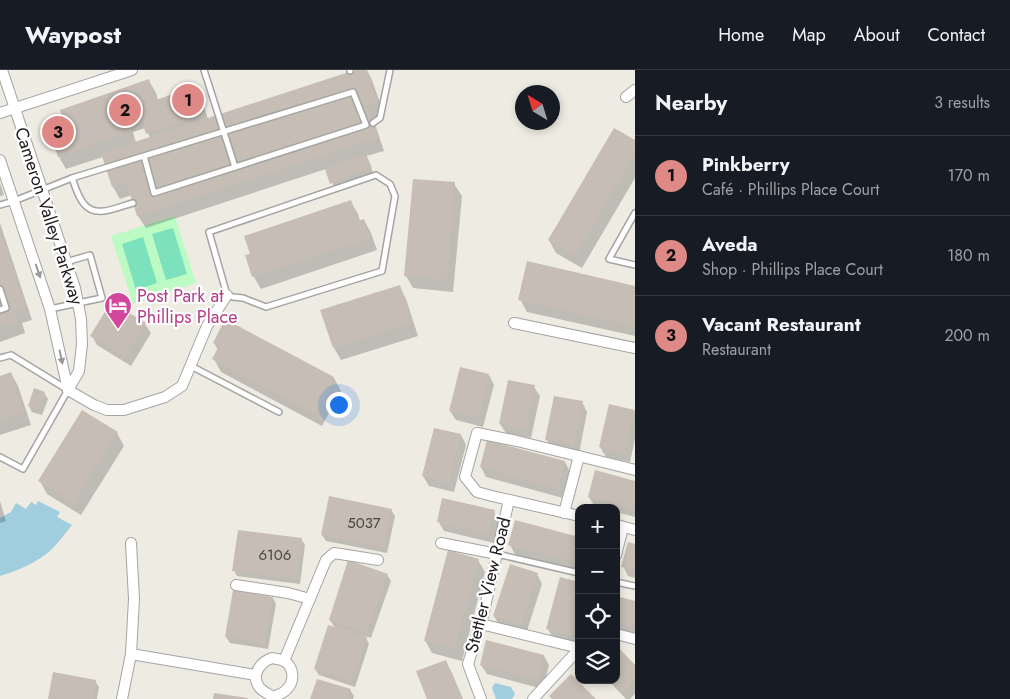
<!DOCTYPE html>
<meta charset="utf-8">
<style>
body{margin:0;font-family:Jost,sans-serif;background:#20242c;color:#f1f3f6}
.controls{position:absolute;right:15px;bottom:15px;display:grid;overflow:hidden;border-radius:10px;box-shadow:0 2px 8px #0003}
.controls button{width:45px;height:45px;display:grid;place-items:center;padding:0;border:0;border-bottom:1px solid #363941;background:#171b24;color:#f1f3f6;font:25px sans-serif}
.compass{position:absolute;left:515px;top:15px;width:45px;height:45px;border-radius:50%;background:#171b24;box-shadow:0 2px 8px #0003;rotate:322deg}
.you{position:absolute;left:338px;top:334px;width:18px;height:18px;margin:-12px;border:4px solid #fff;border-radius:50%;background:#1a73e8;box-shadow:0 0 0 8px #1a73e833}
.badge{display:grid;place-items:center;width:32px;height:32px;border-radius:50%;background:#df8987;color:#111;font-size:16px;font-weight:700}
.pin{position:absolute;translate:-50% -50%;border:2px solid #fff;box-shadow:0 1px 5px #0006}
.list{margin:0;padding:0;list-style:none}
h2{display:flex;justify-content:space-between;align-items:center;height:65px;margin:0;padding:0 20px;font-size:21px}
h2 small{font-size:16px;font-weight:400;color:#9ea1a6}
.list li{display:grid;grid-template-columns:32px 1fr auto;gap:15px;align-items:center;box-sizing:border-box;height:80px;padding:0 20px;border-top:1px solid #363941}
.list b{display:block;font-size:19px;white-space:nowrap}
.list p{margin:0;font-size:16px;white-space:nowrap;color:#9ea1a6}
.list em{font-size:16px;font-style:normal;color:#9ea1a6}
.icon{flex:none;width:28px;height:28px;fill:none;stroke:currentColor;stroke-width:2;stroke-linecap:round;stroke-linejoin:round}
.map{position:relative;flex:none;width:635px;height:629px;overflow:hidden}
header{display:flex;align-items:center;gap:30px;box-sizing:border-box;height:70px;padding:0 25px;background:#171b24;border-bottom:1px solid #363941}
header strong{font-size:24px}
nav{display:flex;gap:28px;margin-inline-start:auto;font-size:18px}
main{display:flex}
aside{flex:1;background:#171b24}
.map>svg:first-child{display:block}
</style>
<header>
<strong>Waypost</strong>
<nav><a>Home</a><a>Map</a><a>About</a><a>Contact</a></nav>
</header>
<main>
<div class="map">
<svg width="635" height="629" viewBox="0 0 635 629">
<rect width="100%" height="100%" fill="#eeebe2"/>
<path fill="#bcfbc3" d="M175,146L196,213L133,234L111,166Z"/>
<g fill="#7ce1bd">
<path d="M173,158L187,204L166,210L152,164Z"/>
<path d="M143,167L157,213L136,220L122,174Z"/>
</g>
<g fill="#a0cede">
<path d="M38,431L60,442L57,447L72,455C65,463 59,472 52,479C37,493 19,500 0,506V448L11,442L16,433L26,439L31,432L36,435Z"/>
<path d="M495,613L511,617L515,624L512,629H496L492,618Z"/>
</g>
<g fill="#0003" fill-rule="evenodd">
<path d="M359,0H367L372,10L384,44L373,48L384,81L366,86L374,105L335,119L326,99L146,158L138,146L132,125L120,129L113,117L103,87L66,99L59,87L48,54L149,11L156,23L158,30L195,18L202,30L208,49ZM146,58L150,68L136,73L133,62Z"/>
<path d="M635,72V108L582,198L556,183L549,170Z"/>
<path d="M0,113L4,125L0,126Z"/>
<path d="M454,114L462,126L453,222L413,218L406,206Z"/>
<path d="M351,132L358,144L360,151L364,150L371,163L377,180L261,219L254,207L247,186Z"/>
<path d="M0,153L32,250L22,253L25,263L0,272Z"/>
<path d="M399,216L406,229L418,266L341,290L334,278Z"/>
<path d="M635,217V266L527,242L520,229Z"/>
<path d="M226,251L334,308L341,321L322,356L221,302L214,289L218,280L214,273Z"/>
<path d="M145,254L151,263L131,296L97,275L92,266Z"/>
<path d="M11,303L18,316L31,355L0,365V307Z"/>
<path d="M489,305L494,315L483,357L456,350L450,341Z"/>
<path d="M534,317L540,326L531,368L506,363L500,354Z"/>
<path d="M44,323L48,329L42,345L32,342L29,336Z"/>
<path d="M582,332L587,342L579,384L552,379L547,370Z"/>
<path d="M634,341L635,343V369L630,392L606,387L600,377Z"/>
<path d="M117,363L124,376L81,445L47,424L40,411Z"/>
<path d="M461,365L466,375L454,422L429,416L423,406Z"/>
<path d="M565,392L570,402L563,428L486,407L481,397Z"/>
<path d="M635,412V447L616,442V438L595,437L589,427Z"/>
<path d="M0,431L6,451L0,453Z"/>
<path d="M391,440L395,446L387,483L326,471L322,465Z"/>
<path d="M494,442L499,451L494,473L444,461L438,451Z"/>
<path d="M579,468V504L517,488L510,475Z"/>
<path d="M301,469L305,475L300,514L237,506L234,500Z"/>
<path d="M635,475V508L628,506L623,496Z"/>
<path d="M478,490L485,502L462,591L432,583L425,570Z"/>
<path d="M537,504L542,514L526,564L499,555L494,546Z"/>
<path d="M387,505L391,511L371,568L365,566L369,574L355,617L319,605L315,599L335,558L330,550Z"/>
<path d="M579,513V569L577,574L553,568L548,559Z"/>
<path d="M616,527L635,532V565L616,560Z"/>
<path d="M273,528L276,534L268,579L230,573L226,567Z"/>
<path d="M544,586L549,595L543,619L487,604L481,595Z"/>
<path d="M445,591L452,603L463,629H429L418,602Z"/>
<path d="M635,596V624L630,629H626L608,610H616Z"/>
<path d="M54,604L95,611L99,617L97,629H49Z"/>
<path d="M318,610L350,620L354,626L353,629H312Z"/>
</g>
<g fill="#c6bdb5">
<path d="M355,0H367L377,32L367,35L378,68L137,146L126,112L112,117L101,83Z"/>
<path d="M149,9L156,30L195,16L205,44L146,64L140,45L127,50L131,62L58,87L47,54L62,48L60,40Z"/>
<path d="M614,58L635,70V84L575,187L548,170Z"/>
<path d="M366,84L372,98L330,114L325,99Z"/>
<path d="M413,109L455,112L447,210L404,206Z"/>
<path d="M351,130L358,151L364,149L371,168L252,207L245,185L250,184L244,166Z"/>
<path d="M0,159L26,237L15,241L19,251L0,257Z"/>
<path d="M527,191L635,216V256L518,230Z"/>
<path d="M400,215L412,253L333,278L320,240Z"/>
<path d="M111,232L146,253L125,287L90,266Z"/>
<path d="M225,249L334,307L315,344L212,289L219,276L213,273Z"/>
<path d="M460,297L489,304L478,348L449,341Z"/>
<path d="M11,302L24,342L0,350V306Z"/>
<path d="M508,310L535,315L526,359L499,354Z"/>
<path d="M34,318L45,322L39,340L28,336Z"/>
<path d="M554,326L583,331L574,375L545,370Z"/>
<path d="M609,334L635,340L625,383L599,377Z"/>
<path d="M82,340L118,362L73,433L38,411Z"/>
<path d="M434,358L461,364L449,413L422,406Z"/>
<path d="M487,370L565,391L558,419L480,397Z"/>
<path d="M595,400L635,411V440L588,427Z"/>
<path d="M329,426L392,439L384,478L321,465Z"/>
<path d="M442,428L495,440L489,464L437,452Z"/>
<path d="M515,450L579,467V493L508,475Z"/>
<path d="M238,460L302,468L297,509L232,501Z"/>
<path d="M628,472L635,474V500L621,497Z"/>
<path d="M448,480L479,489L455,579L424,571Z"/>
<path d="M348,490L388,504L367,563L329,550Z"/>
<path d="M510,494L538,503L521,555L493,546Z"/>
<path d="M560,507L579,512V540L572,566L546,559Z"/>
<path d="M233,520L273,527L265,574L225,567Z"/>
<path d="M616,526L635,531V558L616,553Z"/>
<path d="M328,555L367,567L352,612L314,599Z"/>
<path d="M486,570L544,585L538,610L480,595Z"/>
<path d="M616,575L635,595V610L622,623L610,610H616Z"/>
<path d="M446,590L462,629H427L416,601Z"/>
<path d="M53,602L96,610L93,629H48Z"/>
<path d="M571,604L596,629H552L549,626Z"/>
<path d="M317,609L351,619L348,629H310Z"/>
<path d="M214,623L248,628V629H213Z"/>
</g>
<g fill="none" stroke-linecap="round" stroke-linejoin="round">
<defs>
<g id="lane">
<path d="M204,0L235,97"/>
<path d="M350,1V0"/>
<path d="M373,53L380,48L390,0"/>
<path d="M376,105L390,114L395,126L382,201L266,237L243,228L233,227L227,225L209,162Z"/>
<path d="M72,108C75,116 78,127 84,134C96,149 117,137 133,133"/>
<path d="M0,135L14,131L72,108L353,22L366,55L154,123L144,86"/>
<path d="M635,143L609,189L635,195"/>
<path d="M0,219L6,238L0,240"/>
<path d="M50,239L102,228L90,185L66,192"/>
<path d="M0,288L11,285L68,320L23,399L0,387"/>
<path d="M191,296L279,342"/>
<path d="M497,484L579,503"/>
<path d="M616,512L635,516"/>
</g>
<g id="street">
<path d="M626,27L635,20"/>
<path d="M0,43L132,0"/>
<path d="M0,90L50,239L68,320L79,301L82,274L81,249L75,218C51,145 26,73 2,0"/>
<path d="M514,253L635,278"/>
<path d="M68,320L94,335L107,340H124L165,327L182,316L207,256L227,225"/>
<path d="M564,443L579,386"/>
<path d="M579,446L492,426L477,422L465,407L477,363L517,371L635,400"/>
<path d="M617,455L635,460"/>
<path d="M441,473L497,484"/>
<path d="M616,485L623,457"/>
<path d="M236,515L288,523L310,529"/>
<path d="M481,554L579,578"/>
<path d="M616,564L635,569"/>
<path d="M131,584L256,605"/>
<path d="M272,588C276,589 280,589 284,591C294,597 295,611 287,619C284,623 278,625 273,627C269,624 263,622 259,617C251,605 260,592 272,588Z"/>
<path d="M284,591L326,490L334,483L378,490"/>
<path d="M122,629L131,584L134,529L131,473"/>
<path d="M481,629L468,594L483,546L509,430"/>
<path d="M533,629L579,579"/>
</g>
</defs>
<use href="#lane" stroke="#a4a4a4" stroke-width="8"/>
<use href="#street" stroke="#a4a4a4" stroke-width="12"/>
<use href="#lane" stroke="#fff" stroke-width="5"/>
<use href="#street" stroke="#fff" stroke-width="10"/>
</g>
<defs><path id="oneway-solid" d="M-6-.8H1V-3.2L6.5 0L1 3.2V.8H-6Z" transform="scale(1.25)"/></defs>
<g fill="#999">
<use href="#oneway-solid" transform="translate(38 201) rotate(71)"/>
<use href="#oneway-solid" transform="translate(61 287) rotate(78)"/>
</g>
<defs>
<symbol id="hotel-pin" viewBox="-11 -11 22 30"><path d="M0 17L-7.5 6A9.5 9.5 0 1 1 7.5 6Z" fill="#d1479c" stroke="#fff"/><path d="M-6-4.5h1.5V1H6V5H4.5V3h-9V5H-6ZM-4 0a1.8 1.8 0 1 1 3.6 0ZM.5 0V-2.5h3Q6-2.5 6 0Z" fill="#fff"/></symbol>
</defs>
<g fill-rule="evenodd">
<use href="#hotel-pin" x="102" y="220" width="32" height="43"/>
</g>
<g text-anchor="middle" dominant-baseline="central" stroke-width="4.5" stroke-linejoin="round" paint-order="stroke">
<g font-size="15" fill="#474543">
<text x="364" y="453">5037</text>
<text x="275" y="485">6106</text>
</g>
<g font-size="18" fill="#1d1d1d" stroke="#fff">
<text transform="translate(49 146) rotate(72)">Cameron Valley Parkway</text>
<text transform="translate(488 515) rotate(-76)">Stettler View Road</text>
</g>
<g font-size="18" fill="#b23c85" stroke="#fff" text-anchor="start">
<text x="137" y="226">Post Park at<tspan x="137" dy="21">Phillips Place</tspan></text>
</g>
</g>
</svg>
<div class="controls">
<button>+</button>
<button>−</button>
<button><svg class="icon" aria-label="locate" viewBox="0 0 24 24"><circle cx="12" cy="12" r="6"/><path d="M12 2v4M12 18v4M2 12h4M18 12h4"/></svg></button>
<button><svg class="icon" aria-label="layers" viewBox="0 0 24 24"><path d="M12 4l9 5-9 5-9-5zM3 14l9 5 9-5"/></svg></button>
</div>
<svg class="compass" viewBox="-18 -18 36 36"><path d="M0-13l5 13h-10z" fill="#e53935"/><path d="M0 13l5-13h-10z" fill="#9ea1a6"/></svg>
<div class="you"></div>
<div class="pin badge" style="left:188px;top:30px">1</div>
<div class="pin badge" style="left:125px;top:40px">2</div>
<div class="pin badge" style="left:58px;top:62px">3</div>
</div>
<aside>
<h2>Nearby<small>3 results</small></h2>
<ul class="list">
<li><span class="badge">1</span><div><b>Pinkberry</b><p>Café · Phillips Place Court</p></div><em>170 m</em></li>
<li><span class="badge">2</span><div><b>Aveda</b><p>Shop · Phillips Place Court</p></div><em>180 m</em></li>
<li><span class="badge">3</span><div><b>Vacant Restaurant</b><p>Restaurant</p></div><em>200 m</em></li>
</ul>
</aside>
</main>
